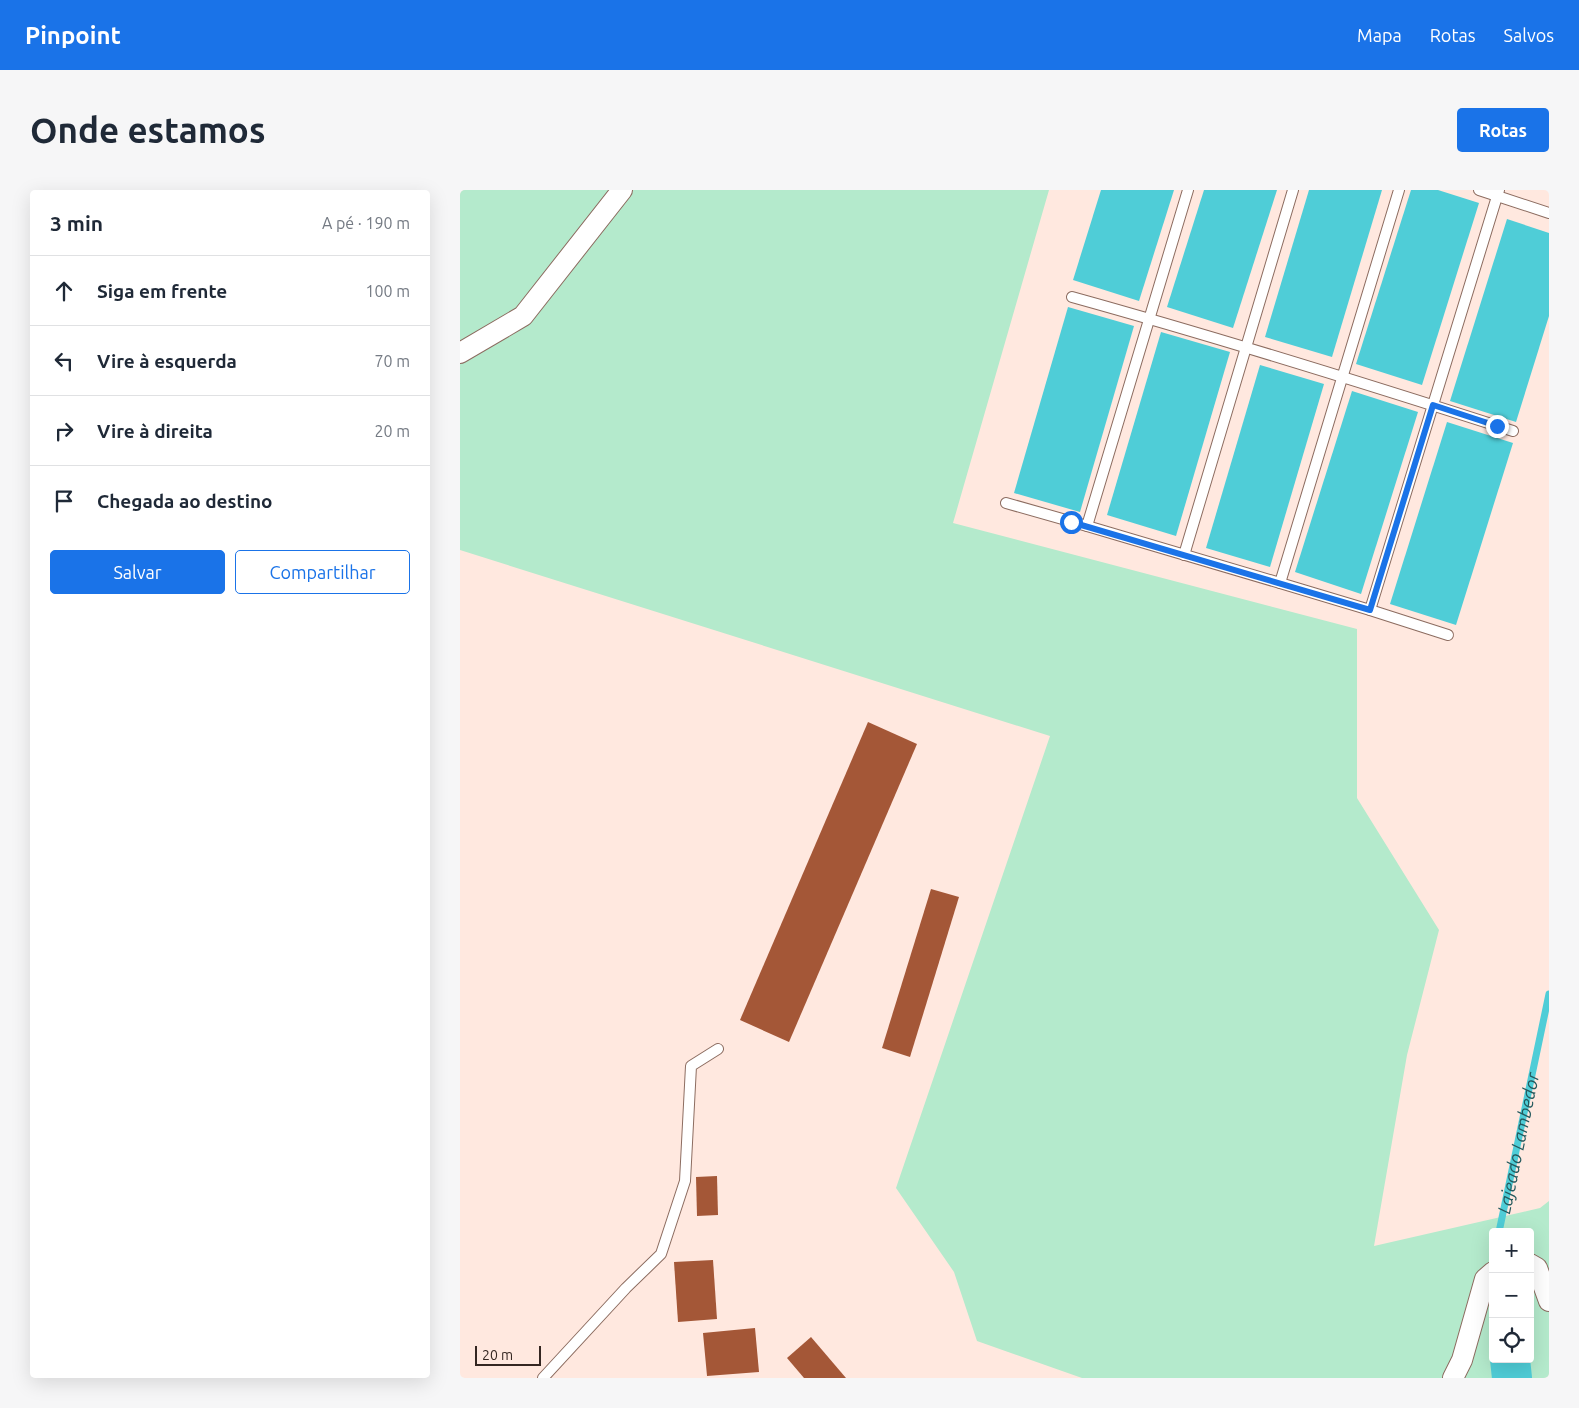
<!DOCTYPE html>
<html lang="pt">
<meta charset="utf-8">
<style>
body{margin:0;font-family:Ubuntu,sans-serif;background:#f6f6f7;color:#1f2937}
.controls{position:absolute;right:15px;bottom:15px;display:grid;overflow:hidden;border-radius:5px;box-shadow:0 5px 20px #0002}
.controls button{width:45px;height:45px;display:grid;place-items:center;padding:0;border:0;border-bottom:1px solid #e0e1e3;background:#fff;color:#1f2937;font:25px sans-serif}
.scale{position:absolute;left:15px;bottom:12px;width:66px;box-sizing:border-box;padding-left:5px;border:2px solid #342621;border-top:0;font-size:14px;line-height:18px;white-space:nowrap;color:#342621;-webkit-text-stroke:4px #ffe8df;paint-order:stroke}
.stop{position:absolute;width:15px;height:15px;margin:-11px;border:4px solid #1a73e8;border-radius:50%;background:#fff}
.stop.end{background:#1a73e8;border-color:#fff;box-shadow:0 1px 5px #0008}
.list{margin:0;padding:0;list-style:none}
h2{display:flex;justify-content:space-between;align-items:center;height:65px;margin:0;padding:0 20px;font-size:21px}
h2 small{font-size:16px;font-weight:400;color:#747a83}
.list li{display:grid;grid-template-columns:32px 1fr auto;gap:15px;align-items:center;box-sizing:border-box;height:70px;padding:0 20px;border-top:1px solid #e0e1e3}
.list b{display:block;font-size:19px;white-space:nowrap}
.list em{font-size:16px;font-style:normal;color:#747a83}
.actions{display:flex;gap:10px;padding:15px 20px}
.actions a{flex:1;padding:11px 0;border:1px solid #1a73e8;border-radius:5px;text-align:center;font-size:18px;color:#1a73e8}
.actions .main{background:#1a73e8;color:#fff}
.icon{flex:none;width:28px;height:28px;fill:none;stroke:currentColor;stroke-width:2;stroke-linecap:round;stroke-linejoin:round}
.map{position:relative;flex:none;width:1089px;height:1188px;overflow:hidden;border-radius:5px}
header{display:flex;align-items:center;gap:30px;box-sizing:border-box;height:70px;padding:0 25px;background:#1a73e8;color:#fff}
header strong{font-size:24px}
nav{display:flex;gap:28px;margin-inline-start:auto;font-size:18px}
.intro{display:flex;align-items:center;justify-content:space-between;box-sizing:border-box;height:120px;padding:0 30px}
h1{margin:0;font-size:35px}
.button{padding:12px 22px;border-radius:5px;background:#1a73e8;color:#fff;font-size:18px;font-weight:700}
main{display:flex;gap:30px;padding:0 30px}
aside{flex:1;background:#fff;border-radius:5px;box-shadow:0 5px 20px #0002}
.map>svg:first-child{display:block}
</style>
<header>
<strong>Pinpoint</strong>
<nav><a>Mapa</a><a>Rotas</a><a>Salvos</a></nav>
</header>
<div class="intro"><h1>Onde estamos</h1><a class="button">Rotas</a></div>
<main>
<aside>
<h2>3 min<small>A pé · 190 m</small></h2>
<ul class="list">
<li><svg class="icon" aria-label="ahead" viewBox="0 0 24 24"><path d="M12 20V5M6 11l6-6 6 6"/></svg><div><b>Siga em frente</b></div><em>100 m</em></li>
<li><svg class="icon" aria-label="left" viewBox="0 0 24 24"><path d="M17 20v-9H6M10 6l-5 5 5 5"/></svg><div><b>Vire à esquerda</b></div><em>70 m</em></li>
<li><svg class="icon" aria-label="right" viewBox="0 0 24 24"><path d="M7 20v-9h11M14 6l5 5-5 5"/></svg><div><b>Vire à direita</b></div><em>20 m</em></li>
<li><svg class="icon" aria-label="arrive" viewBox="0 0 24 24"><path d="M6 21V4h12l-3 4 3 4H6"/></svg><div><b>Chegada ao destino</b></div></li>
</ul>
<div class="actions"><a class="main">Salvar</a><a>Compartilhar</a></div>
</aside>
<div class="map">
<svg width="1089" height="1188" viewBox="0 0 1089 1188">
<rect width="100%" height="100%" fill="#ffe8df"/>
<path fill="#b4eacc" fill-rule="evenodd" d="M0,0H589L493,333L897,439V608L979,740L947,865L914,1056L1080,1018L1089,1011V1188H622L517,1151L494,1082L436,998L590,546L0,360ZM1033,1042H1070V1169H1033Z"/>
<g fill="#4fcdd7">
<path d="M641,0H714L679,111L613,90Z"/>
<path d="M744,0H817L773,138L707,117Z"/>
<path d="M849,0H922L872,167L805,147Z"/>
<path d="M951,0H978L1019,13L962,195L896,174Z"/>
<path d="M1047,29L1089,43V126L1056,232L990,211Z"/>
<path d="M608,117L674,136L620,322L554,303Z"/>
<path d="M701,142L770,162L716,346L647,325Z"/>
<path d="M800,175L864,194L810,377L746,358Z"/>
<path d="M892,201L958,222L901,404L835,382Z"/>
<path d="M987,232L1053,253L996,435L930,414Z"/>
</g>
<g fill="none" stroke-linecap="round" stroke-linejoin="round">
<path stroke="#4fcdd7" stroke-width="7" id="s1" d="M1039,1042L1089,804"/>
<path stroke="#4fcdd7" stroke-width="40" d="M1050,1169L1052,1188"/>
</g>
<g fill="#a45737">
<path d="M408,532L457,554L329,852L280,830Z"/>
<path d="M471,699L499,707L450,867L422,858Z"/>
<path d="M257,986L258,1025L237,1026L236,987Z"/>
<path d="M253,1070L257,1129L218,1132L214,1072Z"/>
<path d="M295,1138L299,1182L247,1186L243,1143Z"/>
<path d="M351,1147L386,1188H344L327,1168Z"/>
</g>
<g fill="none" stroke-linecap="round" stroke-linejoin="round">
<defs>
<g id="service">
<path d="M728,0L627,336L820,393"/>
<path d="M939,0L820,393L910,420L1039,0"/>
<path d="M1019,0L1089,23"/>
<path d="M612,107C760,148 907,194 1053,241"/>
<path d="M546,313L627,336"/>
<path d="M724,365L833,0"/>
<path d="M910,420L988,445"/>
<path d="M83,1188L166,1098L201,1064L225,991L231,876L258,859"/>
</g>
<g id="minor">
<path d="M0,163L63,126L162,0"/>
<path d="M1070,1074L1077,1078L1089,1111"/>
<path d="M993,1188L1002,1170L1025,1089L1033,1082"/>
</g>
</defs>
<use href="#service" stroke="#8c6c60" stroke-width="12"/>
<use href="#minor" stroke="#8c6c60" stroke-width="22"/>
<use href="#service" stroke="#fff" stroke-width="10"/>
<use href="#minor" stroke="#fff" stroke-width="20"/>
</g>
<g fill="none" stroke-linecap="round" stroke-linejoin="round">
<path stroke="#1a73e8" stroke-width="6" d="M611,332L910,420L973,215L1037,236"/>
</g>
<g text-anchor="middle" dominant-baseline="central" stroke-width="5" stroke-linejoin="round" paint-order="stroke">
<g font-size="18" font-style="italic" fill="#24595d" stroke="#ffe8df">
<text stroke="none"><textPath href="#s1" startOffset="91">Lajeado Lambedor</textPath></text>
</g>
</g>
</svg>
<div class="controls">
<button>+</button>
<button>−</button>
<button><svg class="icon" aria-label="locate" viewBox="0 0 24 24"><circle cx="12" cy="12" r="6"/><path d="M12 2v4M12 18v4M2 12h4M18 12h4"/></svg></button>
</div>
<div class="scale">20 m</div>
<div class="stop" style="left:611px;top:332px"></div>
<div class="stop end" style="left:1037px;top:236px"></div>
</div>
</main>
